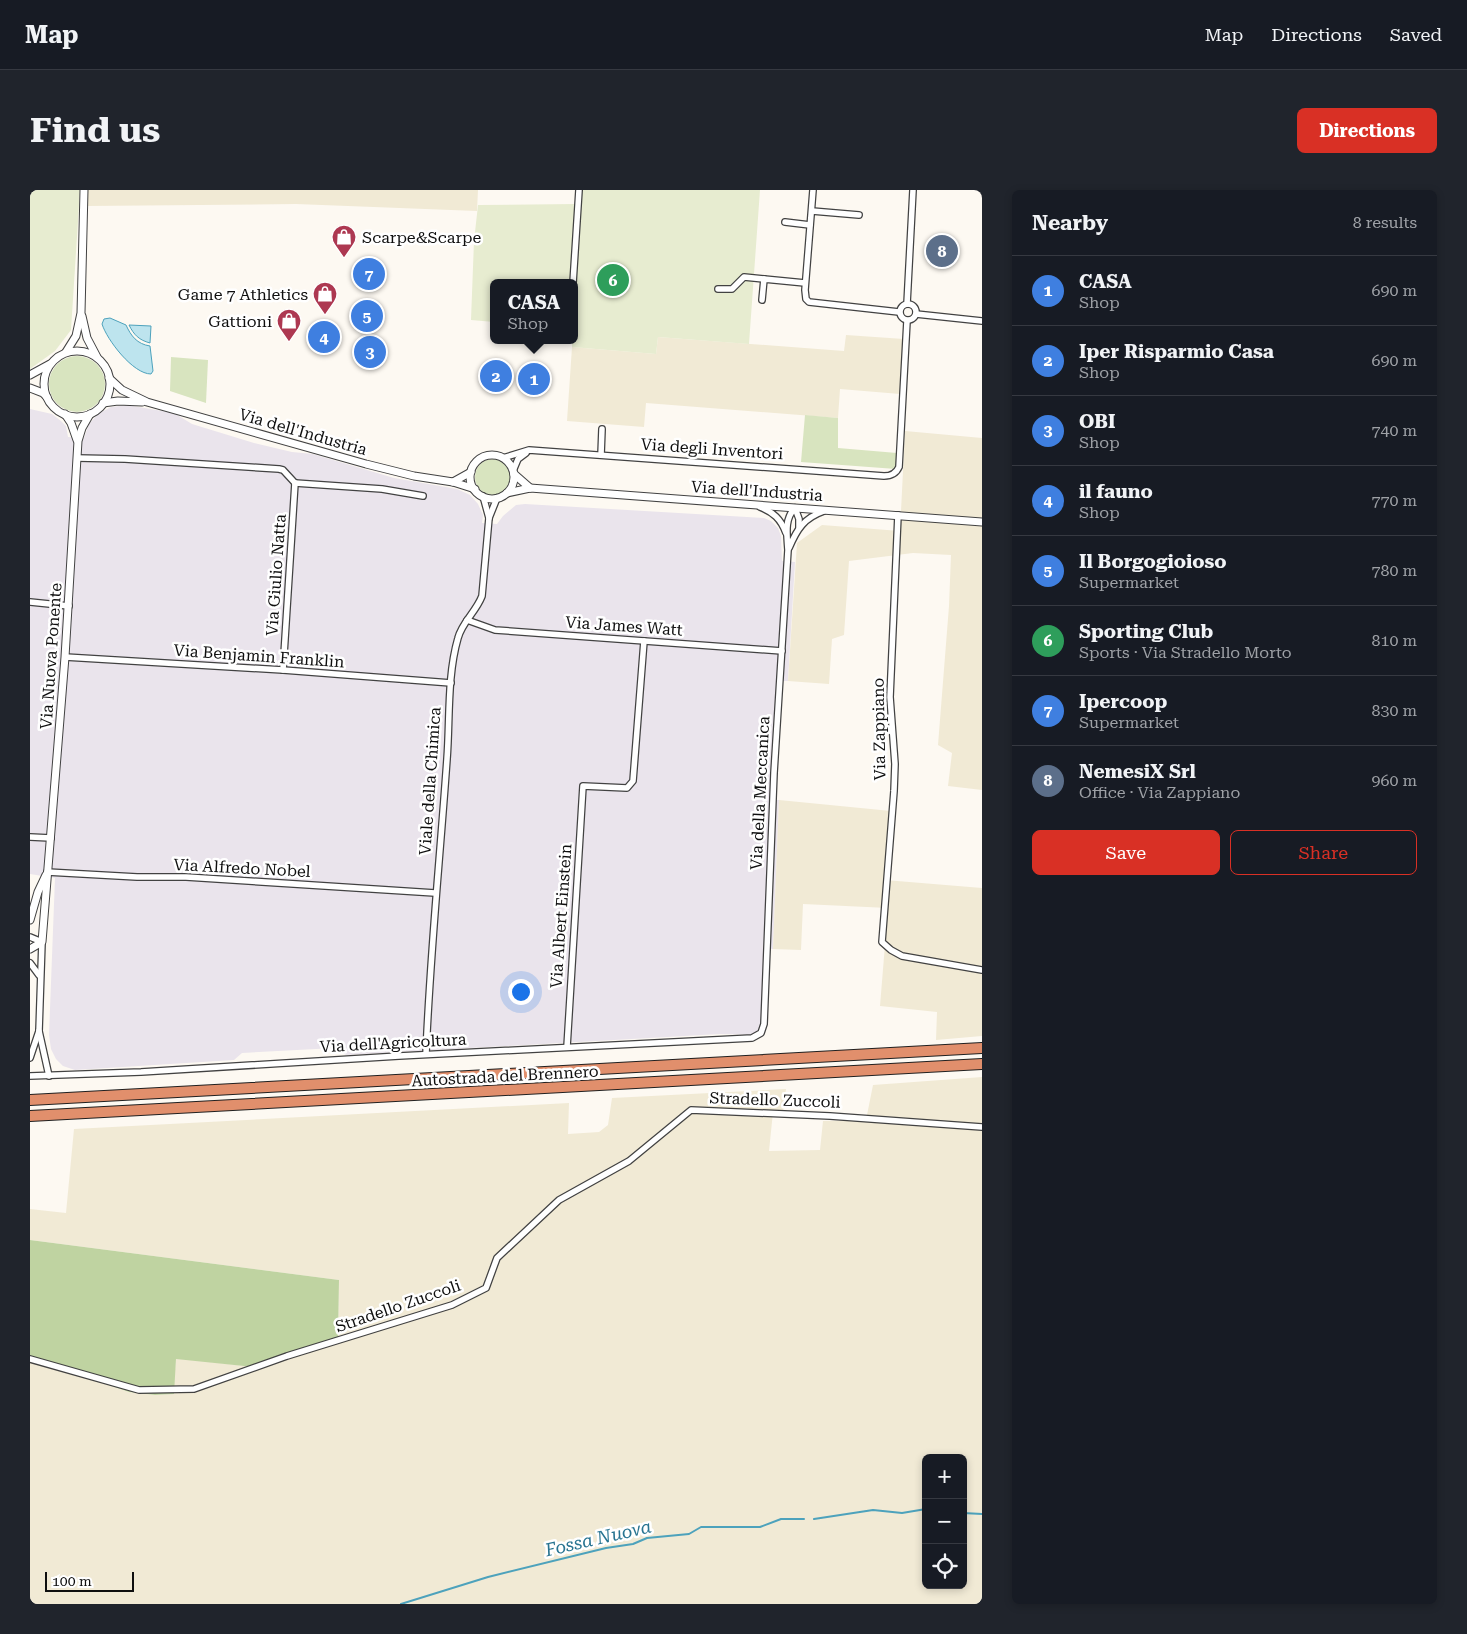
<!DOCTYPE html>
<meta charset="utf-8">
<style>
body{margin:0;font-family:"Roboto Serif",serif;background:#20242c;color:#f1f3f6}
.controls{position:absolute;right:15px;bottom:15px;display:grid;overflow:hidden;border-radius:8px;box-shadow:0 2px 8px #0003}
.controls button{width:45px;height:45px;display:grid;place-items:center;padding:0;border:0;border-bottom:1px solid #363941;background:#171b24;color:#f1f3f6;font:25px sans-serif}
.scale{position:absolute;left:15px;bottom:12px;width:89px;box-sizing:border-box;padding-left:5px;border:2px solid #0f0f0f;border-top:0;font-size:14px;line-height:18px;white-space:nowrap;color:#0f0f0f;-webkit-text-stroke:4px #fff;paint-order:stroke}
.you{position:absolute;left:490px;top:801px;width:18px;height:18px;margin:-12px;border:4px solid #fff;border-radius:50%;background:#1a73e8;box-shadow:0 0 0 8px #1a73e833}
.badge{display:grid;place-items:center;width:32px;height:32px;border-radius:50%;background:#d93025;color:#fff;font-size:16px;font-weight:700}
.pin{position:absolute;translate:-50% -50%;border:2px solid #fff;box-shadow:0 1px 5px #0006}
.popup{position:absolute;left:460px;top:89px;width:88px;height:65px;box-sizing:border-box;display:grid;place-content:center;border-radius:8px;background:#171b24;filter:drop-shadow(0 1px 4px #0005);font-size:16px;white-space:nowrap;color:#9ea1a6}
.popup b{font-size:19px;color:#f1f3f6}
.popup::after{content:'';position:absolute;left:50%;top:100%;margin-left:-10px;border:10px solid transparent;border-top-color:#171b24}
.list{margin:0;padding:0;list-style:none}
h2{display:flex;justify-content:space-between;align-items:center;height:65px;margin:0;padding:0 20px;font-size:21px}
h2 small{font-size:16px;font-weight:400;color:#9ea1a6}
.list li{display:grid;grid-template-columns:32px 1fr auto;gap:15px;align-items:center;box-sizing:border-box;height:70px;padding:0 20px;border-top:1px solid #363941}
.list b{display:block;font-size:19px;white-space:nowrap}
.list p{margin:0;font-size:16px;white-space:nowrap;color:#9ea1a6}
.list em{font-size:16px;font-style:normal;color:#9ea1a6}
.actions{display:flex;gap:10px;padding:15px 20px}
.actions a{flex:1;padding:11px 0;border:1px solid #d93025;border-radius:8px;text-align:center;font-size:18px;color:#d93025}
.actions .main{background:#d93025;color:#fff}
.icon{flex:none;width:28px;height:28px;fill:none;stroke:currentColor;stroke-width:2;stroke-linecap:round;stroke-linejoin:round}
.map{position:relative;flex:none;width:952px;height:1414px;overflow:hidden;border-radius:8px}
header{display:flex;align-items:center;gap:30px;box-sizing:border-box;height:70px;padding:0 25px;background:#171b24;border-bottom:1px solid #363941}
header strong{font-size:24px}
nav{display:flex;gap:28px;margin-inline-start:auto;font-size:18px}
.intro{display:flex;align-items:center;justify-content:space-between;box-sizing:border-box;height:120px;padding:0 30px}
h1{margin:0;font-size:35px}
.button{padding:12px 22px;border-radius:8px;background:#d93025;color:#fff;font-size:18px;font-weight:700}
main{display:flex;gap:30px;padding:0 30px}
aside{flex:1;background:#171b24;border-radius:8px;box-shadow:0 2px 8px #0003}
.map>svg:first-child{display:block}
</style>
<header>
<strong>Map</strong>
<nav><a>Map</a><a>Directions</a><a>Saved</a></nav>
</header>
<div class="intro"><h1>Find us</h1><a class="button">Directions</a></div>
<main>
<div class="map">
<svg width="952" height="1414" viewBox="0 0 952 1414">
<rect width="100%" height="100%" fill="#fdf9f2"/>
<path fill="#eae4ec" d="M97,215L144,223L162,234L224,253L262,262L283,264L364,288L427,299L440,305L448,314L453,325L452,333L467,334L473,326L486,315L495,314L734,328L741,331L748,338L751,346L752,371L765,372L758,491H751L742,610H749L743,759H737L732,845L690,844L316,865L305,858L212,863L204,870L45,880L33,876L26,869L21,859L19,845L25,688L0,684V219L22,224L31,231L36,236L38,247L54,248L59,234L68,224L81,217Z"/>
<g fill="#f1ead5" fill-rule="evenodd">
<path d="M58,0H448L447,21L266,14L57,16Z"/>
<path d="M816,145L874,149L870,204L810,199L808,228L616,213L614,237L537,231L542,157L626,164L628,147L814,161Z"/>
<path d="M875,241L952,248V600L918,596L922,563L908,555L919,416L921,365L883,363L819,371L814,445L802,449L799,494L758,491L767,353L792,335L870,341Z"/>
<path d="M749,610L861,621L855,690L952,698V846L906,850L907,822L850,816L858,718L773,714L771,760L743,759Z"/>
<path d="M952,887V1414H0V1168L99,1202L125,1205L143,1204L146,1168L232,1178L308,1151L309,1090L0,1050V1019L36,1023L44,939L539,913L538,944L569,942L578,935L582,908L756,899L753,922H743L739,961L790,960L793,931L836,930L843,895ZM896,1268H933V1395H896Z"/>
</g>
<g fill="#d8e4bf">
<circle cx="47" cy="194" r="28"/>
<path d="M141,167L178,170L176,213L140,201Z"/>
<path d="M775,225L808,228V258L867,263L866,279L771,272Z"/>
<circle cx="463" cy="287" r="18"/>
</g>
<path fill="#bfd3a1" d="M0,1050L309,1090L308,1151L232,1178L146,1169L144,1204L125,1205L99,1202L0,1168Z"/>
<g fill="#e7ecd0">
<path d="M0,0H50L41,140L25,161L0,179Z"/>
<path d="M547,0H730L719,154L628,147L626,164L542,157V150H544V93H464V132L441,130L444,51L448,15L546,14Z"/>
</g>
<g fill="#bde4ee" stroke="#4da2bc">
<path d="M80,128L96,135C101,146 107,154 120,156L123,181L121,184C103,184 77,150 72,134L74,129Z"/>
<path d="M99,135L121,136L120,153C109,150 104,145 99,135Z"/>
</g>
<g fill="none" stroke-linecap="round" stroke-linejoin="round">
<g stroke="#4da2bc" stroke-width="2">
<path d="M933,1323L952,1324"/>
<path d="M784,1329L843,1320L872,1323L896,1319"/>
<path d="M371,1414L458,1387L576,1358L603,1354L617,1348L659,1344L671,1337H730L751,1329H774"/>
</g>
<defs>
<g id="minor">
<path d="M783,0L775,100L776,109L779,112L869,122"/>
<path d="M782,21L829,25"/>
<path d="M755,32L780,35"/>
<path d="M543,93L549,0"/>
<path d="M688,99H702L714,87L734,89"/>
<path d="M732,110L734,89L775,93"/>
<circle cx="878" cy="122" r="8"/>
<path d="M877,114L883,0"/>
<path d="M886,124L952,131"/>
<path d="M571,265L572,239"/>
<path d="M47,268L95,269L249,279L253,280L265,293"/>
<path d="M473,268L499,260L854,286C861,286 866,284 869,277L877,131"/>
<path d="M483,281L488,269L496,263"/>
<path d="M265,293L352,299L393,306"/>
<path d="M453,306L459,328"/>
<path d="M730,317C743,322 751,329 756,343"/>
<path d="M868,325L860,507L865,574L864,601L852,752L861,760L872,766L952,780"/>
<path d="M759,358C767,339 774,328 794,321"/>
<path d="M0,412L39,416"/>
<path d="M437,430L465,440L752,461"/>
<path d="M35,467L253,480L421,493"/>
<path d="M253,480L265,293"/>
<path d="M0,647L21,648"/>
<path d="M17,682L107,687H156L405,703"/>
<path d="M0,747L12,752L9,841L0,868"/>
<path d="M0,773L9,785"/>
<path d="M9,841L19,886"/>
<path d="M537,857L553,596L597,598L603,591L614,451"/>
<path d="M396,864C400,765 410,668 417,569C420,530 417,486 428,448C432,432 446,422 452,406L459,328L467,308"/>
<path d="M0,886L111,882L369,866L722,848L731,843L734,834L744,583L758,360C757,345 754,329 765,318L769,329V337"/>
<path d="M0,1169L109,1200L164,1199L257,1166L422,1115L456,1098L467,1068L529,1010L599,971L661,920L800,926L952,937"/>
</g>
<g id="tertiary">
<path d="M52,126L57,148L67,167"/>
<circle cx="47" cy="194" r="33"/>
<path d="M36,162L46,146L51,123L54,0"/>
<path d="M0,185L20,174"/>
<path d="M79,188L92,200L117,212L336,274L384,286L423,292L445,299"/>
<path d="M0,198L13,203L17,207"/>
<path d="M73,213L88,211L112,212"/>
<path d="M35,224L41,233L47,250"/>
<circle cx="462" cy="287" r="22"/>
<path d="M484,284L500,298"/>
<path d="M423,292L441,282"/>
<path d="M477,303L500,298L952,332"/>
<path d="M0,730L8,702L16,685"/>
<path d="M0,759L12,752L35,467L48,251L52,238L60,224"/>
</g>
<g id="motorway">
<path d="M0,910L952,858"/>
<path d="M0,926L952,874"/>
</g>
</defs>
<use href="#minor" stroke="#424242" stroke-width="8"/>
<use href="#tertiary" stroke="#424242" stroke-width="9"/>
<use href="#motorway" stroke="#202020" stroke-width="12"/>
<use href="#minor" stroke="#fff" stroke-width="5.5"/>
<use href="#tertiary" stroke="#fff" stroke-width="7"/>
<use href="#motorway" stroke="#e18f6c" stroke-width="10"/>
</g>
<defs>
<symbol id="shop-pin" viewBox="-11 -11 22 30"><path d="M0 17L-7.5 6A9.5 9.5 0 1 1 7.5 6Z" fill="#ad3851" stroke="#fff"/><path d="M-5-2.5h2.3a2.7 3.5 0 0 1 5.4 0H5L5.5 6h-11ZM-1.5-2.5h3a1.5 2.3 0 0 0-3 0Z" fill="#fff"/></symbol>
</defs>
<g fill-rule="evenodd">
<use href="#shop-pin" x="300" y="33" width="28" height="38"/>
<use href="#shop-pin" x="281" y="90" width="28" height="38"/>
<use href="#shop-pin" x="245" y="117" width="28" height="38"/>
</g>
<g text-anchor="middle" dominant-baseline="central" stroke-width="5" stroke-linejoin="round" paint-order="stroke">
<g font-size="16" fill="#0f0f0f" stroke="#fff" text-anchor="end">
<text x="332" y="47" text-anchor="start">Scarpe&amp;Scarpe</text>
<text x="278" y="104">Game 7 Athletics</text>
<text x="242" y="131">Gattioni</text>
</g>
<g font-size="16" fill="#0f0f0f" stroke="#fff">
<text transform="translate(273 242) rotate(16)">Via dell'Industria</text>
<text transform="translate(682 259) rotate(4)">Via degli Inventori</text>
<text transform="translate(727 301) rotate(4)">Via dell'Industria</text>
<text transform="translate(246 385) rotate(-86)">Via Giulio Natta</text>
<text transform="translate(594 436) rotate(4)">Via James Watt</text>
<text transform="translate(21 466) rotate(-86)">Via Nuova Ponente</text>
<text transform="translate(229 466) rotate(4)">Via Benjamin Franklin</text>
<text transform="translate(849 539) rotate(-91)">Via Zappiano</text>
<text transform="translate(400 591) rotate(-86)">Viale della Chimica</text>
<text transform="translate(730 603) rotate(-87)">Via della Meccanica</text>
<text transform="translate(212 678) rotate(3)">Via Alfredo Nobel</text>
<text transform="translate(531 726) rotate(-86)">Via Albert Einstein</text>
<text transform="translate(363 853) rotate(-3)">Via dell'Agricoltura</text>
<text transform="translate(475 886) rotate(-3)">Autostrada del Brennero</text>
<text transform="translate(745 910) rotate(2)">Stradello Zuccoli</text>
<text transform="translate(368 1116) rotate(-19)">Stradello Zuccoli</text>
</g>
<g font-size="18" font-style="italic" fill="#287491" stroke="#fff">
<text transform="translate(568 1348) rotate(-13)">Fossa Nuova</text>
</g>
</g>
</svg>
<div class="controls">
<button>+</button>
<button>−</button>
<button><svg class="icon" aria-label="locate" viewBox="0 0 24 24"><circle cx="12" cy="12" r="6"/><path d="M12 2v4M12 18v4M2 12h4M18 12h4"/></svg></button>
</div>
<div class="scale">100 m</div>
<div class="you"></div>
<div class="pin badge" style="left:504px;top:189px;background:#3f7fe0">1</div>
<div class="popup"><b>CASA</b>Shop</div>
<div class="pin badge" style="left:466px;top:186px;background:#3f7fe0">2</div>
<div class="pin badge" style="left:340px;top:162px;background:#3f7fe0">3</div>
<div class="pin badge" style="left:294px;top:147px;background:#3f7fe0">4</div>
<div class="pin badge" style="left:337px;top:126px;background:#3f7fe0">5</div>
<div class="pin badge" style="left:583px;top:90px;background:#2e9e5b">6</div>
<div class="pin badge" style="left:339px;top:84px;background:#3f7fe0">7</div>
<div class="pin badge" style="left:912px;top:61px;background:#5c6f8a">8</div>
</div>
<aside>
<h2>Nearby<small>8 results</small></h2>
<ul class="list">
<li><span class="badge" style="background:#3f7fe0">1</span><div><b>CASA</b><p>Shop</p></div><em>690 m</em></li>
<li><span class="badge" style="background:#3f7fe0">2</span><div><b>Iper Risparmio Casa</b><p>Shop</p></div><em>690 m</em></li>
<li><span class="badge" style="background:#3f7fe0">3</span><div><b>OBI</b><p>Shop</p></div><em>740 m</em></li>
<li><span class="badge" style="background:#3f7fe0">4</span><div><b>il fauno</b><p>Shop</p></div><em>770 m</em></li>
<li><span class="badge" style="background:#3f7fe0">5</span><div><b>Il Borgogioioso</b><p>Supermarket</p></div><em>780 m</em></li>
<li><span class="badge" style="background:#2e9e5b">6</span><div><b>Sporting Club</b><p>Sports · Via Stradello Morto</p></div><em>810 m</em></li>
<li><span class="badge" style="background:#3f7fe0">7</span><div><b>Ipercoop</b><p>Supermarket</p></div><em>830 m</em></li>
<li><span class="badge" style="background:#5c6f8a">8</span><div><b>NemesiX Srl</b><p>Office · Via Zappiano</p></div><em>960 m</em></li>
</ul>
<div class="actions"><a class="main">Save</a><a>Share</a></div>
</aside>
</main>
